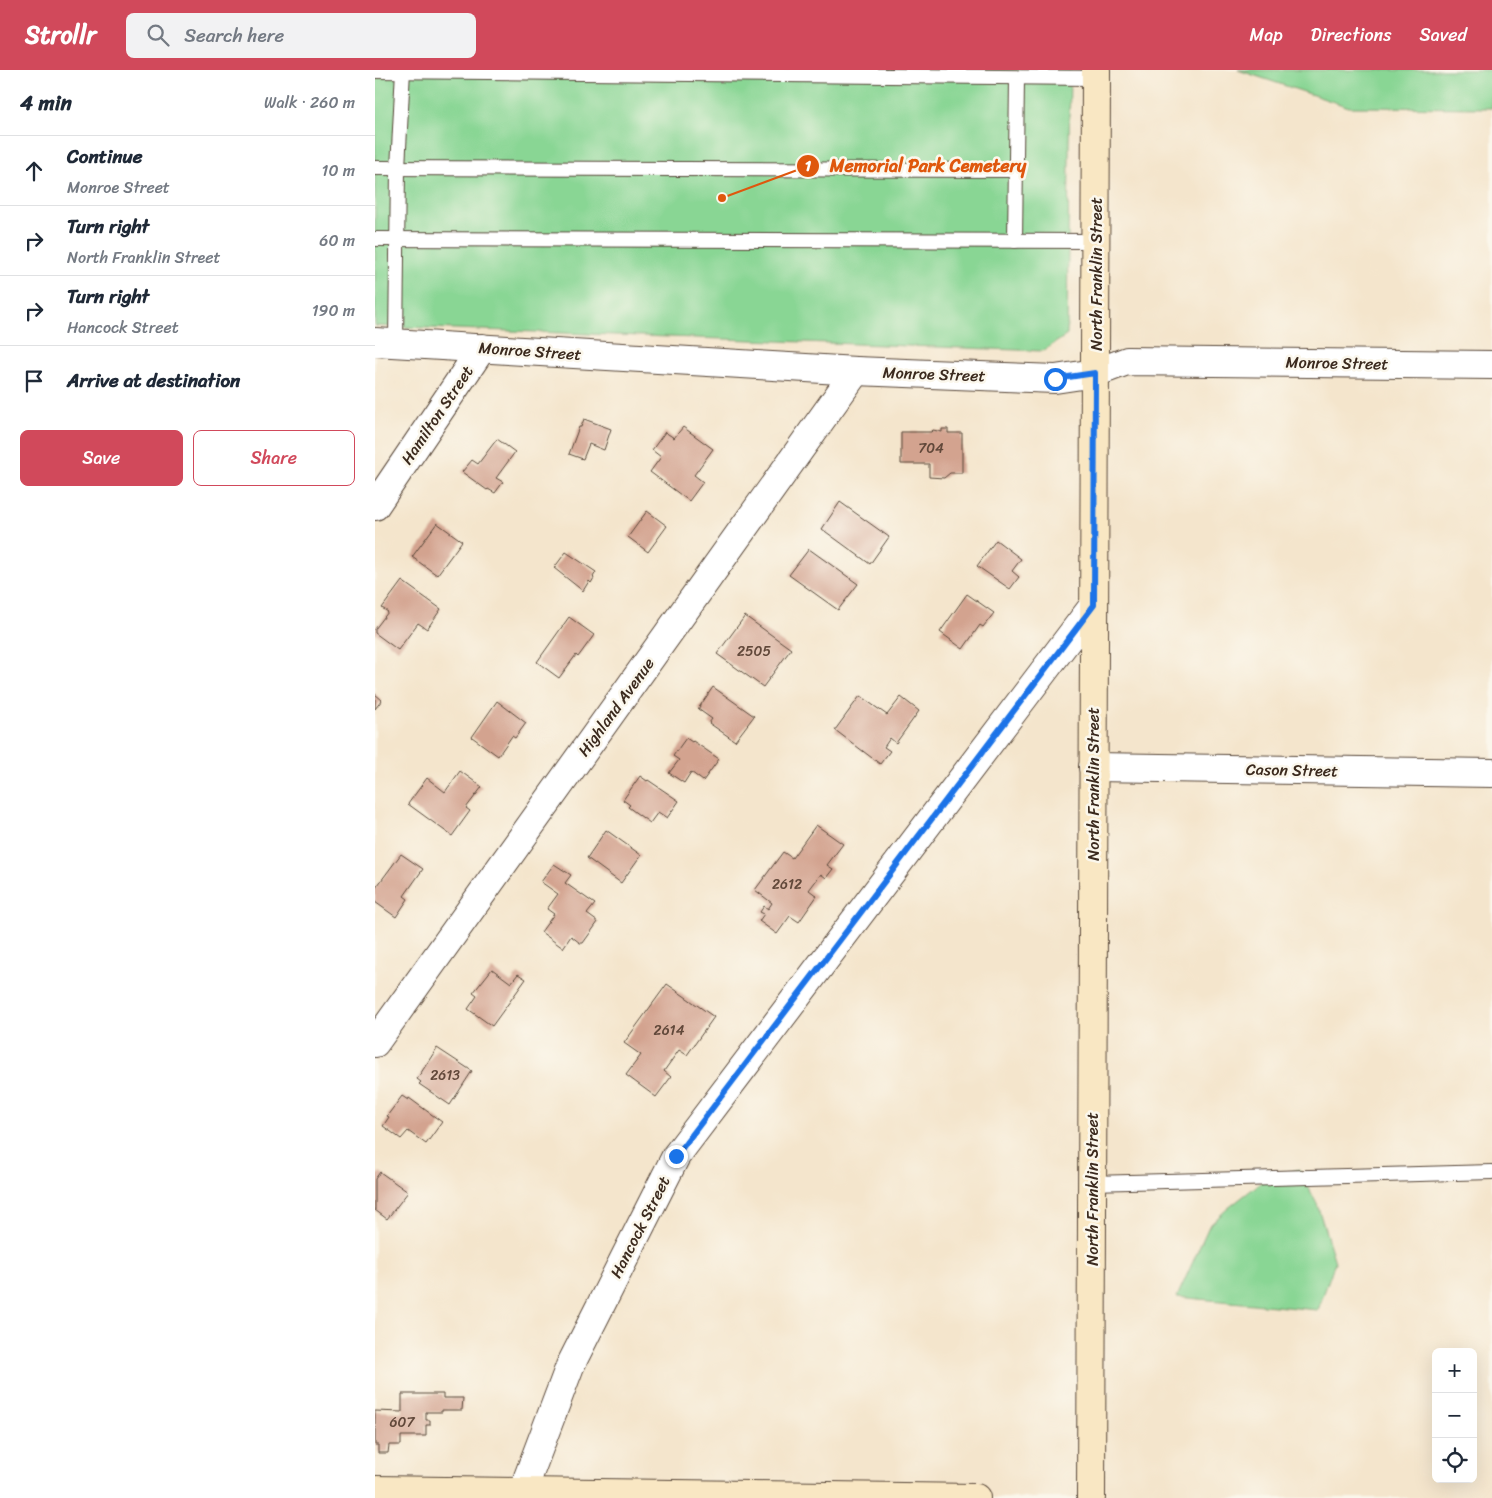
<!DOCTYPE html>
<meta charset="utf-8">
<style>
body{margin:0;font-family:Sriracha,sans-serif;background:#f2f2f3;color:#1f2937}
.controls{position:absolute;right:15px;bottom:15px;display:grid;overflow:hidden;border-radius:8px;box-shadow:0 5px 20px #0002}
.controls button{width:45px;height:45px;display:grid;place-items:center;padding:0;border:0;border-bottom:1px solid #e0e1e3;background:#fff;color:#1f2937;font:25px sans-serif}
.stop{position:absolute;width:15px;height:15px;margin:-11px;border:4px solid #1a73e8;border-radius:50%;background:#fff}
.stop.end{background:#1a73e8;border-color:#fff;box-shadow:0 1px 5px #0008}
.list{margin:0;padding:0;list-style:none}
h2{display:flex;justify-content:space-between;align-items:center;height:65px;margin:0;padding:0 20px;font-size:21px}
h2 small{font-size:16px;font-weight:400;color:#747a83}
.list li{display:grid;grid-template-columns:32px 1fr auto;gap:15px;align-items:center;box-sizing:border-box;height:70px;padding:0 20px;border-top:1px solid #e0e1e3}
.list b{display:block;font-size:19px;white-space:nowrap}
.list p{margin:0;font-size:16px;white-space:nowrap;color:#747a83}
.list em{font-size:16px;font-style:normal;color:#747a83}
.actions{display:flex;gap:10px;padding:15px 20px}
.actions a{flex:1;padding:11px 0;border:1px solid #d1495b;border-radius:8px;text-align:center;font-size:18px;color:#d1495b}
.actions .main{background:#d1495b;color:#fff}
.icon{flex:none;width:28px;height:28px;fill:none;stroke:currentColor;stroke-width:2;stroke-linecap:round;stroke-linejoin:round}
.map{position:relative;flex:none;width:1117px;height:1428px;overflow:hidden}
header{display:flex;align-items:center;gap:30px;box-sizing:border-box;height:70px;padding:0 25px;background:#d1495b;color:#fff}
header strong{font-size:24px}
nav{display:flex;gap:28px;margin-inline-start:auto;font-size:18px}
.search{width:350px;height:45px;background:#f2f2f3;display:flex;align-items:center;gap:12px;box-sizing:border-box;padding:0 18px;border-radius:8px;color:#747a83;font-size:19px}
main{display:flex}
aside{flex:1;background:#fff}
.map>svg:first-child{display:block}
</style>
<header>
<strong>Strollr</strong>
<div class="search"><svg class="icon" aria-label="search" viewBox="0 0 24 24"><circle cx="10" cy="10" r="6"/><path d="M15 15l6 6"/></svg>Search here</div>
<nav><a>Map</a><a>Directions</a><a>Saved</a></nav>
</header>
<main>
<aside>
<h2>4 min<small>Walk · 260 m</small></h2>
<ul class="list">
<li><svg class="icon" aria-label="ahead" viewBox="0 0 24 24"><path d="M12 20V5M6 11l6-6 6 6"/></svg><div><b>Continue</b><p>Monroe Street</p></div><em>10 m</em></li>
<li><svg class="icon" aria-label="right" viewBox="0 0 24 24"><path d="M7 20v-9h11M14 6l5 5-5 5"/></svg><div><b>Turn right</b><p>North Franklin Street</p></div><em>60 m</em></li>
<li><svg class="icon" aria-label="right" viewBox="0 0 24 24"><path d="M7 20v-9h11M14 6l5 5-5 5"/></svg><div><b>Turn right</b><p>Hancock Street</p></div><em>190 m</em></li>
<li><svg class="icon" aria-label="arrive" viewBox="0 0 24 24"><path d="M6 21V4h12l-3 4 3 4H6"/></svg><div><b>Arrive at destination</b></div></li>
</ul>
<div class="actions"><a class="main">Save</a><a>Share</a></div>
</aside>
<div class="map">
<svg width="1117" height="1428" viewBox="0 0 1117 1428">
<rect width="100%" height="100%" fill="#fbf7ec"/>
<filter id="ink" filterUnits="userSpaceOnUse"><feTurbulence type="fractalNoise" baseFrequency=".02" numOctaves="2"/><feDisplacementMap in="SourceGraphic" scale="10" xChannelSelector="R" yChannelSelector="G"/><feConvolveMatrix kernelMatrix="1 2 1 2 8 2 1 2 1" color-interpolation-filters="sRGB"/></filter>
<filter id="wash" filterUnits="userSpaceOnUse"><feTurbulence type="fractalNoise" baseFrequency=".0096" numOctaves="4" result="noise"/><feDisplacementMap in="SourceGraphic" scale="20" xChannelSelector="R" yChannelSelector="G"/><feGaussianBlur stdDeviation="1.12" result="paint"/><feColorMatrix in="noise" values="0 0 0 0 0 0 0 0 0 0 0 0 0 0 0 0 0 1.4 0 .05"/><feComposite in="paint" operator="in"/></filter>
<g filter="url(#wash)">
<rect width="100%" height="100%" fill="#f4e5cc"/>
<g fill="#89d694" stroke="#628059">
<path d="M0,0H695L692,265L668,281L0,256Z"/>
<path d="M863,0H1117V38L974,37Z"/>
<path d="M924,1099L942,1134L960,1192L943,1240L802,1227L834,1156L852,1139L889,1110Z"/>
</g>
<g id="blocks">
<g fill="#d3a38f">
<path d="M209,349L236,359L229,380L214,374L208,389L194,384L204,357H206Z"/>
<path d="M308,357L338,379L319,405L328,412L314,431L275,402L286,387L277,380L290,362L299,368Z"/>
<path d="M567,359H573V363H587V403H575L569,408L554,407V394H526V362H556L558,360L567,362Z"/>
<path d="M122,369L140,382L121,408L128,412L120,423L113,419L112,420L87,402L97,390L103,394Z"/>
<path d="M465,432L514,467L495,494L447,459Z"/>
<path d="M272,441L292,456L273,482L253,467Z"/>
<path d="M62,453L87,471L62,505L37,487Z"/>
<path d="M621,470L646,489L637,501L644,507L635,519L602,496Z"/>
<path d="M434,479L483,514L463,540L414,505Z"/>
<path d="M191,482L221,502L218,507L219,508L216,513L214,511L208,521L179,498Z"/>
<path d="M27,511L66,539L52,559L43,553L23,580L0,563V559L13,542L7,538Z"/>
<path d="M592,524L619,543L608,557L605,555L588,579L565,562Z"/>
<path d="M370,546L416,579L388,617L342,584Z"/>
<path d="M194,547L219,565L203,587L201,585L184,608L162,592Z"/>
<path d="M338,617L379,646L360,671L334,653L337,649L323,639Z"/>
<path d="M0,624L7,630L0,639Z"/>
<path d="M485,626L512,645L526,627L544,641L521,673L515,668L509,677L515,681L505,694L460,660Z"/>
<path d="M122,631L151,653L140,668L137,666L123,686L97,667Z"/>
<path d="M311,668L317,672L318,671L344,689L328,711L316,702L309,713L294,703L304,690L298,686Z"/>
<path d="M85,701L107,717L91,738L95,741L77,766L33,734L52,708L70,722Z"/>
<path d="M265,706L272,711L273,710L304,731L292,748L283,742L275,753L253,737L255,735L248,730Z"/>
<path d="M441,755L468,774L452,795L458,799L451,808L446,804L434,820L442,826L424,852L415,846L402,864L384,851L389,844L385,842L389,836L393,839L397,833L380,820L408,782L417,788Z"/>
<path d="M231,760L266,785L246,813L212,788Z"/>
<path d="M26,784L48,799L29,826L33,829L21,847L0,832V819Z"/>
<path d="M179,794L196,805L190,813L220,834L212,844L223,852L208,873H205L196,866L188,878L166,862L179,844L172,839L183,824L166,812Z"/>
<path d="M117,899L136,913L143,904L151,909L117,956L93,939L102,926L98,923Z"/>
<path d="M292,914L339,947L312,985L304,980L289,1001L296,1007L281,1027L251,1005L266,985L249,973Z"/>
<path d="M62,978L97,1001L75,1035L44,1014L46,1012L42,1009Z"/>
<path d="M27,1026L33,1030L34,1028L67,1052L51,1074L33,1061L26,1069L8,1056L14,1047L12,1046Z"/>
<path d="M5,1102L33,1122L12,1149L0,1140V1109Z"/>
<path d="M27,1324H68V1328H88L87,1340H67V1342H51V1350H55V1355H51V1366H26V1375H14L13,1383H3V1375H0V1341L27,1342Z"/>
</g>
</g>
</g>
<g filter="url(#ink)">
<use href="#blocks" fill-opacity="0" stroke="#574638" stroke-width="1"/>
<g fill="none" stroke-linecap="round" stroke-linejoin="round">
<defs>
<g id="lane">
<path d="M0,1L721,8"/>
<path d="M0,98L641,100"/>
<path d="M0,169L721,171"/>
<path d="M640,171L642,8"/>
<path d="M21,273L23,98L28,0"/>
<path d="M717,1113L1117,1102"/>
</g>
<g id="street">
<path d="M0,272L481,301L680,309L720,303L752,291L1117,295"/>
<path d="M0,436L107,278"/>
<path d="M718,697L1117,703"/>
<path d="M0,973L481,301"/>
<path d="M147,1423L195,1296L301,1086L719,535"/>
</g>
<g id="secondary">
<path d="M0,1420L601,1428"/>
<path d="M716,1428L721,0"/>
</g>
</defs>
<use href="#lane" stroke="#574638" stroke-width="16"/>
<use href="#street" stroke="#574638" stroke-width="30"/>
<use href="#secondary" stroke="#574638" stroke-width="30"/>
<use href="#lane" stroke="#fff" stroke-width="14"/>
<use href="#street" stroke="#fff" stroke-width="28"/>
<use href="#secondary" stroke="#f9e7c3" stroke-width="28"/>
</g>
</g>
<g fill="none" stroke-linecap="round" stroke-linejoin="round" filter="url(#ink)">
<path stroke="#1a73e8" stroke-width="6" d="M301,1086L719,535L720,303L680,309"/>
</g>
<g text-anchor="middle" dominant-baseline="central" stroke-width="5" stroke-linejoin="round" paint-order="stroke">
<g font-size="14" fill="#61483a">
<text x="556" y="378">704</text>
<text x="379" y="581">2505</text>
<text x="412" y="814">2612</text>
<text x="294" y="960">2614</text>
<text x="70" y="1005">2613</text>
<text x="27" y="1352">607</text>
</g>
<g font-size="16" fill="#3b2a1e" stroke="#fbf7ec">
<text transform="translate(721 204) rotate(-90)">North Franklin Street</text>
<text transform="translate(155 281) rotate(4)">Monroe Street</text>
<text transform="translate(962 293) rotate(1)">Monroe Street</text>
<text transform="translate(559 304) rotate(2)">Monroe Street</text>
<text transform="translate(62 345) rotate(-56)">Hamilton Street</text>
<text transform="translate(241 637) rotate(-54)">Highland Avenue</text>
<text transform="translate(917 700) rotate(1)">Cason Street</text>
<text transform="translate(718 714) rotate(-90)">North Franklin Street</text>
<text transform="translate(717 1119) rotate(-90)">North Franklin Street</text>
<text transform="translate(265 1157) rotate(-63)">Hancock Street</text>
</g>
</g>
<path fill="none" stroke="#df570d" stroke-width="2" d="M347 128L433 96"/>
<g fill="#df570d" stroke="#fbf7ec" stroke-width="2">
<circle cx="347" cy="128" r="5"/>
<circle cx="433" cy="96" r="12"/>
</g>
<g font-size="15" text-anchor="middle" font-weight="bold" fill="#fff">
<text x="433" y="101">1</text>
</g>
<g font-size="18" text-anchor="middle" font-weight="bold" fill="#df570d" stroke="#fbf7ec" stroke-width="5" stroke-linejoin="round" paint-order="stroke">
<text x="553" y="102">Memorial Park Cemetery</text>
</g>
</svg>
<div class="controls">
<button>+</button>
<button>−</button>
<button><svg class="icon" aria-label="locate" viewBox="0 0 24 24"><circle cx="12" cy="12" r="6"/><path d="M12 2v4M12 18v4M2 12h4M18 12h4"/></svg></button>
</div>
<div class="stop" style="left:680px;top:309px"></div>
<div class="stop end" style="left:301px;top:1086px"></div>
</div>
</main>
